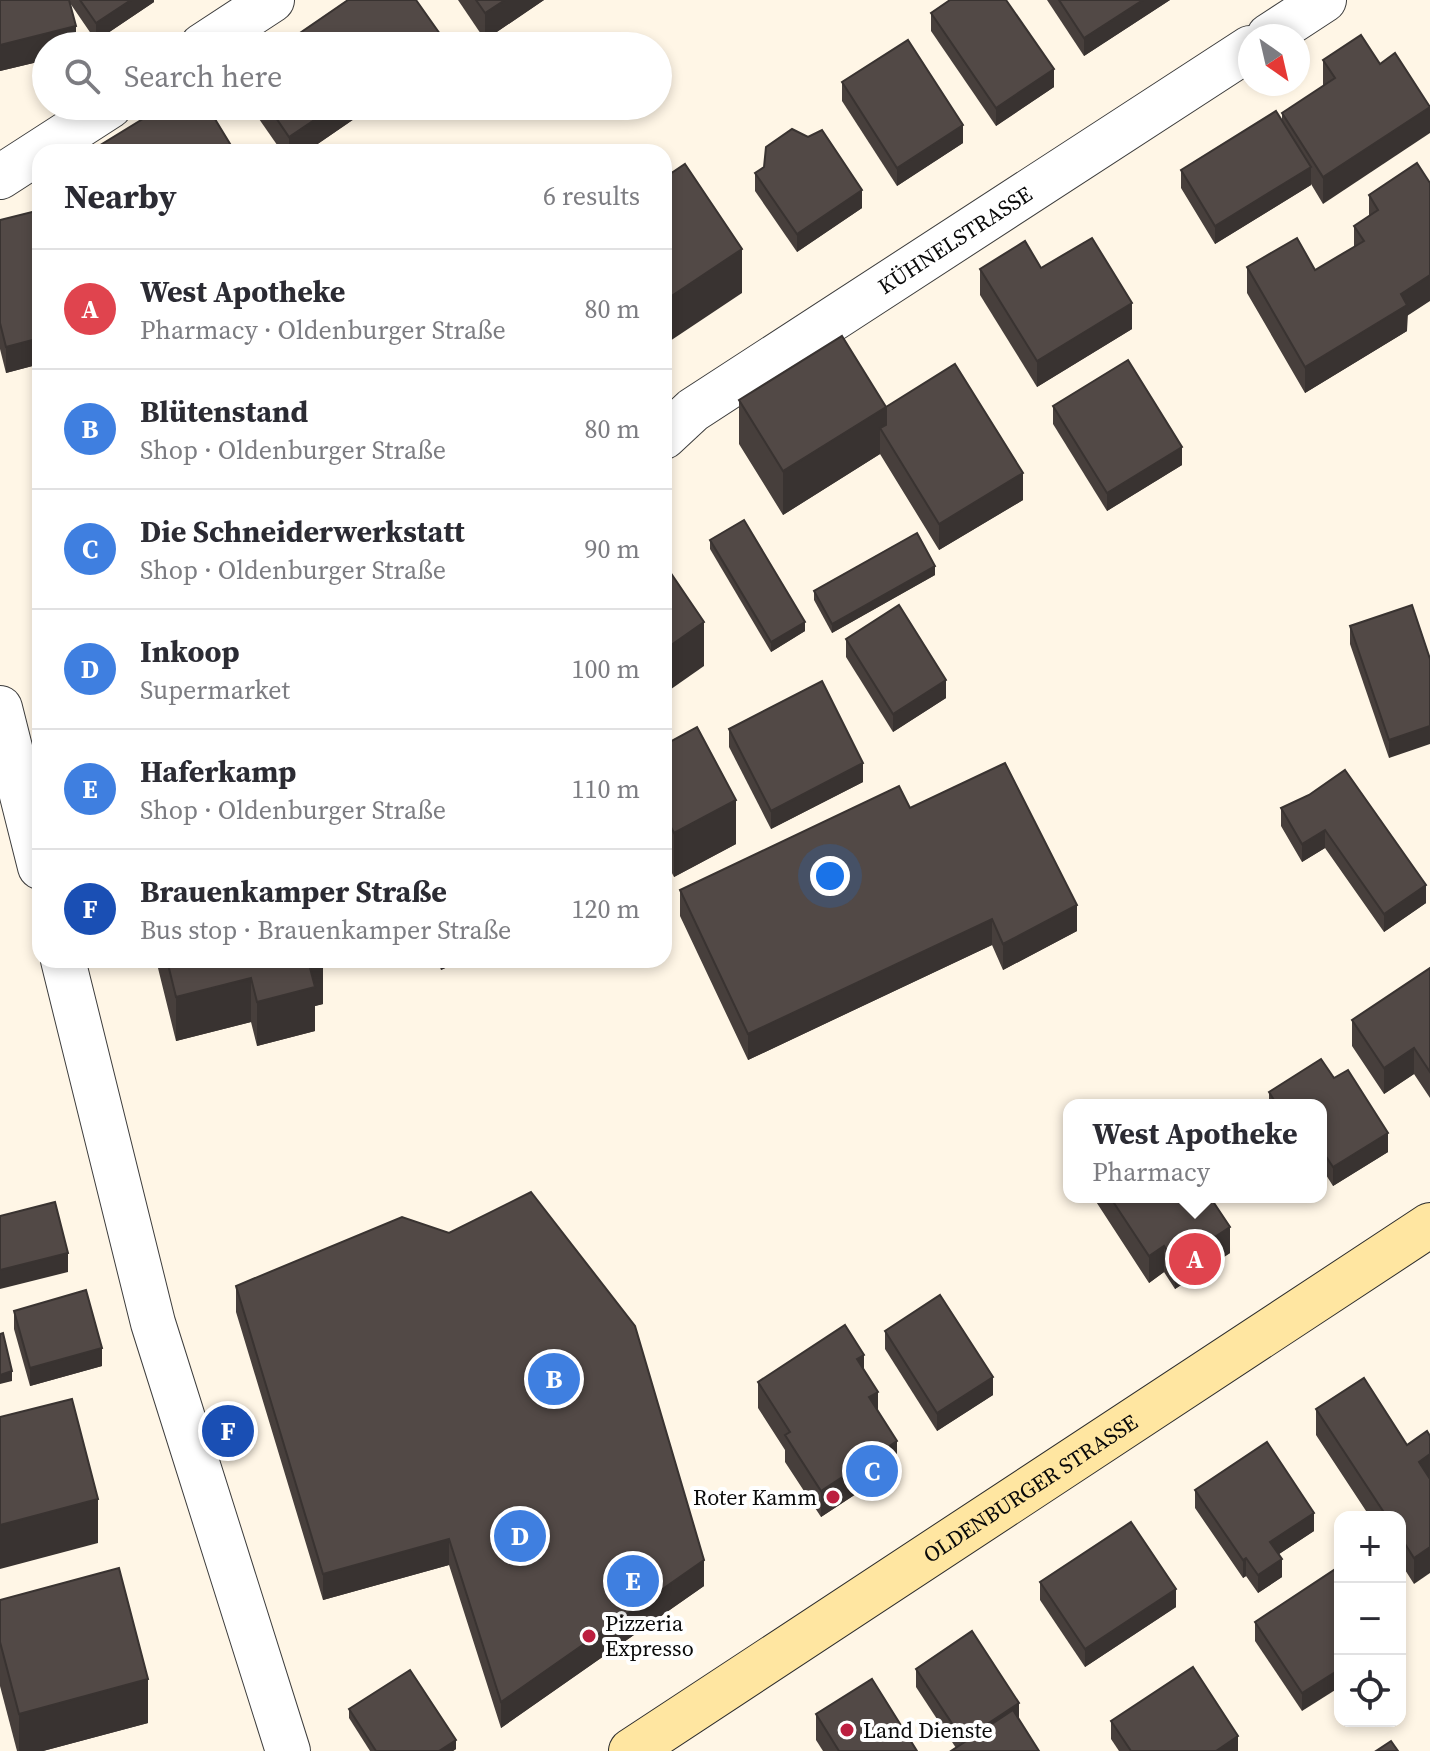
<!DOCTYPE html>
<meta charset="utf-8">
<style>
body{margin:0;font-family:"Source Serif 4",serif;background:#f7f7f7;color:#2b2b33}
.controls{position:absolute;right:24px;bottom:24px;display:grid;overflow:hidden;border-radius:16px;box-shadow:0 4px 12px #0003}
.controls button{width:72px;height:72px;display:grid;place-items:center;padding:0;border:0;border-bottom:2px solid #e1e1e2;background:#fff;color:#2b2b33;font:40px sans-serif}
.compass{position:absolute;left:1238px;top:24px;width:72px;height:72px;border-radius:50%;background:#fff;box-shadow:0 4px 12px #0003;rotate:146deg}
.you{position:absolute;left:830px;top:876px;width:28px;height:28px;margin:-20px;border:6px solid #fff;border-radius:50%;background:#1a73e8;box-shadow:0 0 0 12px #1a73e833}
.badge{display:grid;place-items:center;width:52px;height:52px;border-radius:50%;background:#0b8043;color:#fff;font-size:26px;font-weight:700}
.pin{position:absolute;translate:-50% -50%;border:4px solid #fff;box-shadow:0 2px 8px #0006}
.popup{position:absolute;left:1063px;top:1099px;width:264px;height:104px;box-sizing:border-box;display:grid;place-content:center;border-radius:16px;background:#fff;filter:drop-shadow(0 2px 6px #0005);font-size:26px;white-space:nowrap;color:#7c7c81}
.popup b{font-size:30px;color:#2b2b33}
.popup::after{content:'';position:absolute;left:50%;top:100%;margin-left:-16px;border:16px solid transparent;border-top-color:#fff}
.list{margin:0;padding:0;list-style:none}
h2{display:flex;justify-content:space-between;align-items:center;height:104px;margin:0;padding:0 32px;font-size:34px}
h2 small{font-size:26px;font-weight:400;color:#7c7c81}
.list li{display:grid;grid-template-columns:52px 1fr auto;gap:24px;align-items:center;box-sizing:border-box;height:120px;padding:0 32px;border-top:2px solid #e1e1e2}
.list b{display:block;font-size:30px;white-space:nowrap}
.list p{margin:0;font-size:26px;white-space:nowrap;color:#7c7c81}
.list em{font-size:26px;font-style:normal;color:#7c7c81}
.icon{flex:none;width:44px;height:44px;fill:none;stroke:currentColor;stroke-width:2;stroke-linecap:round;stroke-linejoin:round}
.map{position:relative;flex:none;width:1430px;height:1751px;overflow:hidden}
.search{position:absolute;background:#fff;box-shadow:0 4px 12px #0003;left:32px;top:32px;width:640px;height:88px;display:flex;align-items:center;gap:20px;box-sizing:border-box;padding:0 28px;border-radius:44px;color:#7c7c81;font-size:30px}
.panel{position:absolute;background:#fff;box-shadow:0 4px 12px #0003;left:32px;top:144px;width:640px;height:824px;border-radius:24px}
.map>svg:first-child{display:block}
</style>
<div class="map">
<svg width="1430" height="1751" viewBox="0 0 1430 1751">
<rect width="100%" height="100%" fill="#fff6e6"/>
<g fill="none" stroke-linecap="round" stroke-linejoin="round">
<defs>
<g id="street">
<path d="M1269,36L1324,0"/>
<path d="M202,46L272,0"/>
<path d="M0,177L110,106"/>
<path id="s1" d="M664,437L693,410L1250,48"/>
<path d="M0,708L40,867"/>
<path d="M63,960L153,1323L288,1751"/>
</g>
<g id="secondary">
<path id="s2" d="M631,1751L1430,1225"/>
</g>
</defs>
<use href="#street" stroke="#3d3d3d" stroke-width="46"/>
<use href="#secondary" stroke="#2c2c2c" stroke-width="46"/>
<use href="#street" stroke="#fff" stroke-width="44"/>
<use href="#secondary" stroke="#ffe6a1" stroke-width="44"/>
</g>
<g fill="#473f3c">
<path d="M0,0H154V2L96,41L70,3L76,46L46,60L0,71Z"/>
<path d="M458,0H544L485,40Z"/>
<path d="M1047,0H1170L1084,56Z"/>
<path d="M931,13L1054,87L996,126L931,31Z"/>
<path d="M1361,35L1323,204L1311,184V185L1215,244L1181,188V170L1282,121V113L1323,86V60Z"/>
<path d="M842,82L963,143L897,186L842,101Z"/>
<path d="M250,106H373L306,152H282Z"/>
<path d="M1417,163L1407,331L1305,393L1247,293V267L1315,270L1354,248V226L1369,216V195Z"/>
<path d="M764,167L862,208L797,252L755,191V173Z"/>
<path d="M40,210V364L6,373L0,349V220Z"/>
<path d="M1041,268L1132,329L1037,387L980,295V269Z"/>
<path d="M739,400L886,407L1023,500L939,550L880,454L783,515L739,444Z"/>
<path d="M1053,406L1182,465L1107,511L1053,424Z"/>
<path d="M710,540L805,631L771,652L710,549Z"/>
<path d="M935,575L832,633L814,600V591Z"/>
<path d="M1350,626L1430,659L1389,758L1350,644Z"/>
<path d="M846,639L946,698L893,732L846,657Z"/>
<path d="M729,729L863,782L771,829L729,747Z"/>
<path d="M664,745L736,844L674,877L664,858Z"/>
<path d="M1309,795L1426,903L1384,932L1325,848L1302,862L1281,826V808Z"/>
<path d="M910,808L1077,931L1003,970L992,945L748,1060L680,916V890Z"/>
<path d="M156,960H323V1004L315,1006V1031L257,1046L251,1022L176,1041Z"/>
<path d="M437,960H462L441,970Z"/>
<path d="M1430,968V1098L1414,1074L1384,1094L1352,1046V1020Z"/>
<path d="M1321,1059L1334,1078L1348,1070L1388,1133V1152L1333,1186L1321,1167V1105H1269V1092Z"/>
<path d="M1093,1197H1210L1230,1253L1175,1289L1164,1272L1149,1283Z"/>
<path d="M236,1286L704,1586L501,1728L449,1565L323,1600L236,1312Z"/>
<path d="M14,1311L102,1366L30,1386L14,1329Z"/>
<path d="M885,1331L993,1395L937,1431L885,1349Z"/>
<path d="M864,1371L897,1467L821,1517L785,1462V1450L758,1408V1382Z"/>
<path d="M1316,1409L1407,1445L1430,1436L1414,1584L1400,1562V1517H1370L1316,1435Z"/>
<path d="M1195,1490L1314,1531L1279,1554L1282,1577L1258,1593L1246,1576L1243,1578L1195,1508Z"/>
<path d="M1334,1570L1302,1711L1255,1641V1622Z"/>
<path d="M1040,1582L1176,1607L1085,1667L1040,1600Z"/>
<path d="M0,1600L148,1723L43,1751H17L0,1686Z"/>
<path d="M916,1669L1019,1721L956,1748L916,1687Z"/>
<path d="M349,1709L456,1749L453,1751H370L349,1718Z"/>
<path d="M816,1714L917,1751H823L816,1740Z"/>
<path d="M1111,1721L1238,1751H1119L1111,1739Z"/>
</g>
<g fill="#393331">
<path d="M131,0H154V2L96,41V23Z"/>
<path d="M505,0H544L485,40V13Z"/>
<path d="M1143,0H1170L1084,56V38Z"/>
<path d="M76,26V46H46V60L0,71V45Z"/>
<path d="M440,34V46H422Z"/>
<path d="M1054,69V87L996,126V108Z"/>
<path d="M335,106H373L306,152H289V137Z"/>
<path d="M1430,107V133L1323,204V177Z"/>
<path d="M963,125V143L897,186V168Z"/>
<path d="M1311,167V185L1215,244V226Z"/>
<path d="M862,190V208L797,252V234Z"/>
<path d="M742,249V293L664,345V301Z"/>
<path d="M1430,275V301L1407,316V331L1305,393V367L1401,294Z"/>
<path d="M1132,303V329L1037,387V361Z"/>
<path d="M40,338V364L6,373V347Z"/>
<path d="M886,407V437L880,428V454L783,515V471Z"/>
<path d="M1182,447V465L1107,511V493Z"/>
<path d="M1023,473V500L939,550V524Z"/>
<path d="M935,566V575L832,633V624Z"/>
<path d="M704,622V666L664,694V650Z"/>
<path d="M805,622V631L771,652V642Z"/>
<path d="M946,680V698L893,732V714Z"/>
<path d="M1430,726V744L1389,758V740Z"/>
<path d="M863,763V782L771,829V811Z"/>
<path d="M736,800V844L674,877V833Z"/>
<path d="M1325,830V848L1302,862V844Z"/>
<path d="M1426,885V903L1384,932V914Z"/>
<path d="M1077,905V931L1003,970V944Z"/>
<path d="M992,919V945L748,1060V1034Z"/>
<path d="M323,960V1004L315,1006V1031L257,1046V1002L309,964Z"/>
<path d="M441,960H462L441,970Z"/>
<path d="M251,978V1022L176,1041V997Z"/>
<path d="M1414,1048V1074L1384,1094V1068Z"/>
<path d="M1388,1133V1152L1333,1186V1167Z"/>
<path d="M1230,1227V1253L1175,1289V1263Z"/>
<path d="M1164,1246V1272L1149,1283V1256Z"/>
<path d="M68,1253V1272L0,1289V1270Z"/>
<path d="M102,1348V1366L30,1386V1368Z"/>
<path d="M864,1355V1381L857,1359Z"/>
<path d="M12,1371V1381L0,1384V1375Z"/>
<path d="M993,1377V1395L937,1431V1413Z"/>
<path d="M878,1392V1418L869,1397Z"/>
<path d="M897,1441V1467L821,1517V1491Z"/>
<path d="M1430,1454V1480L1419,1462Z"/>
<path d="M98,1499V1543L0,1569V1525Z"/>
<path d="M1314,1513V1531L1270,1560V1542Z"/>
<path d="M449,1539V1565L323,1600V1574Z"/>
<path d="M1430,1547V1573L1414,1584V1558Z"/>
<path d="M1246,1558V1576L1243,1578V1560Z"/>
<path d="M1282,1559V1577L1258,1593V1575Z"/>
<path d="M704,1560V1586L501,1728V1702Z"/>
<path d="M1176,1589V1607L1085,1667V1649Z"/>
<path d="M1340,1669V1687L1302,1711V1693Z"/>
<path d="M148,1679V1723L43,1751H19V1714Z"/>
<path d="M1019,1703V1721L963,1751V1740Z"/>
<path d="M1238,1736V1751H1216Z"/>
<path d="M456,1740V1749L453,1751H439Z"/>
</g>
<g fill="#524946" stroke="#393331" stroke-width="2">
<path d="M0,0H69L76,26L0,45Z"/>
<path d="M80,0H131L96,23Z"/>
<path d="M348,0H416L440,34L422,46H281Z"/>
<path d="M476,0H505L485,13Z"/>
<path d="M950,0H1006L1054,69L996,108L931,13Z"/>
<path d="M1059,0H1143L1084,38Z"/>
<path d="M1361,35L1380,64L1395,53L1430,107L1323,177L1282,113L1335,78L1323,60Z"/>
<path d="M908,40L963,125L897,168L842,82Z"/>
<path d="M164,106H207L235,152H89Z"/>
<path d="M268,106H335L289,137Z"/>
<path d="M1276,111L1311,167L1215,226L1181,170Z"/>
<path d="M792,129L808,137L822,130L862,190L797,234L755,173L764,167L766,147Z"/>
<path d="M1417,163L1430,183V275L1401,294L1407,305L1305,367L1247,267L1297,238L1315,270L1364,241L1354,226L1378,210L1369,195Z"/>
<path d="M685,164L742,249L664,301V178Z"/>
<path d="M40,210V338L6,347L0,323V220Z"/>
<path d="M1092,238L1132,303L1037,361L980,269L1025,241L1041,268Z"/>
<path d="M842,336L886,407L783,471L739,400Z"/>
<path d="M1128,360L1182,447L1107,493L1053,406Z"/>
<path d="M955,364L1023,473L939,524L880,428L886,425V407Z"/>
<path d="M744,520L805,622L771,642L710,540Z"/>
<path d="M917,533L935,566L832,624L814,591Z"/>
<path d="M664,563L704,622L664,650Z"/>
<path d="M899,605L946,680L893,714L846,639Z"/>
<path d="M1412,605L1430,659V726L1389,740L1350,626Z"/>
<path d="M822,681L863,763L771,811L729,729Z"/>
<path d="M697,727L736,800L674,833L664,814V745Z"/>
<path d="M1005,763L1077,905L1003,944L992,919L748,1034L680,890L899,786L910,808Z"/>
<path d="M1345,770L1426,885L1384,914L1325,830L1302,844L1281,808L1309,795Z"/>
<path d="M167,960H323L309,964L315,987L257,1002L251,978L176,997Z"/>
<path d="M1430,968V1072L1414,1048L1384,1068L1352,1020Z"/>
<path d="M1321,1059L1334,1078L1348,1070L1388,1133L1333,1167L1321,1149V1105H1277L1269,1092Z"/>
<path d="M531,1192L635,1326L704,1560L501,1702L449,1539L323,1574L236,1286L402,1217L449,1233Z"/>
<path d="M1110,1197H1210L1230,1227L1175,1263L1164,1246L1149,1256Z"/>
<path d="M55,1202L68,1253L0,1270V1216Z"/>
<path d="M86,1290L102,1348L30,1368L14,1311Z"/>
<path d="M940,1295L993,1377L937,1413L885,1331Z"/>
<path d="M845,1325L864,1355L857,1359L878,1392L869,1397L897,1441L821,1491L785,1435L790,1432L758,1382Z"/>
<path d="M3,1333L12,1371L0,1375V1334Z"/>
<path d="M1364,1378L1407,1445L1427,1431L1430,1436V1454L1419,1462L1430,1479V1547L1414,1558L1400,1536V1517H1387L1316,1409Z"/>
<path d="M72,1399L98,1499L0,1525V1417Z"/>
<path d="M1267,1442L1314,1513L1270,1542L1282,1559L1258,1575L1246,1558L1243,1560L1195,1490Z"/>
<path d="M1131,1522L1176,1589L1085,1649L1040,1582Z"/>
<path d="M119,1568L148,1679L19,1714L0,1642V1600Z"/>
<path d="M1334,1570L1340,1579V1669L1302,1693L1255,1622Z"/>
<path d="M972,1631L1019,1703L963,1740L916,1669Z"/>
<path d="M1193,1667L1238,1736L1216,1751H1131L1111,1721Z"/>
<path d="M410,1670L456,1740L439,1751H376L349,1709Z"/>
<path d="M872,1679L917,1751H839L816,1714Z"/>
<path d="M1013,1710L1039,1751H951Z"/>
<path d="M1391,1741L1398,1751H1376Z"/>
</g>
<g fill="#bc1f3f" stroke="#fff" stroke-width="3">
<circle cx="833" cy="1497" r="8"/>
<circle cx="589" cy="1636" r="8"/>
<circle cx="847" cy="1730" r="8"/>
</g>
<g text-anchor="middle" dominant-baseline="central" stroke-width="8" stroke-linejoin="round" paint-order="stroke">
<g font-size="22" fill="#0a0a0a" stroke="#fff">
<text stroke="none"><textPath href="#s1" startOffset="352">KÜHNELSTRASSE</textPath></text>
<text stroke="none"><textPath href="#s2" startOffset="478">OLDENBURGER STRASSE</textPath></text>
</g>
<g font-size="22" fill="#0a0a0a" stroke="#fff" text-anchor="start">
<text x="817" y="1497" text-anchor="end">Roter Kamm</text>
<text x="605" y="1623">Pizzeria<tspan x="605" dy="25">Expresso</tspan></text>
<text x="863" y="1730">Land Dienste</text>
</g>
</g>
</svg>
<div class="controls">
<button>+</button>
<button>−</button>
<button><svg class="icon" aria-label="locate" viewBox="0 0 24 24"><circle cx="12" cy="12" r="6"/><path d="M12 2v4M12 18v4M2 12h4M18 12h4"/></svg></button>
</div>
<svg class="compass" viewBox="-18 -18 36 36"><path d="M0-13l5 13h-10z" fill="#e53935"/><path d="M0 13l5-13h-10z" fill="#7c7c81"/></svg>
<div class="you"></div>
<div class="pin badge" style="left:1195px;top:1259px;background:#e0444e">A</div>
<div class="popup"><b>West Apotheke</b>Pharmacy</div>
<div class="pin badge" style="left:554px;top:1379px;background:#3f7fe0">B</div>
<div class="pin badge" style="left:872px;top:1471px;background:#3f7fe0">C</div>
<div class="pin badge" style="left:520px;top:1536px;background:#3f7fe0">D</div>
<div class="pin badge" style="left:633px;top:1581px;background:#3f7fe0">E</div>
<div class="pin badge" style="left:228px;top:1431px;background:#1a4fb4">F</div>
<div class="search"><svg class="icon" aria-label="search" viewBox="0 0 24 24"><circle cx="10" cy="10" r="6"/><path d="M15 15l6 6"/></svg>Search here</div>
<section class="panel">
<h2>Nearby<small>6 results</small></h2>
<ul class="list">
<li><span class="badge" style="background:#e0444e">A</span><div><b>West Apotheke</b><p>Pharmacy · Oldenburger Straße</p></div><em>80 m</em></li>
<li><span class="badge" style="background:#3f7fe0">B</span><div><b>Blütenstand</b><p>Shop · Oldenburger Straße</p></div><em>80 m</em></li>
<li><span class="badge" style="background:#3f7fe0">C</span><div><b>Die Schneiderwerkstatt</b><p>Shop · Oldenburger Straße</p></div><em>90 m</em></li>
<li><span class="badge" style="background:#3f7fe0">D</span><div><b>Inkoop</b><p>Supermarket</p></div><em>100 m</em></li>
<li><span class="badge" style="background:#3f7fe0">E</span><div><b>Haferkamp</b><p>Shop · Oldenburger Straße</p></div><em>110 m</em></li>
<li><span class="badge" style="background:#1a4fb4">F</span><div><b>Brauenkamper Straße</b><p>Bus stop · Brauenkamper Straße</p></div><em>120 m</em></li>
</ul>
</section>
</div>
